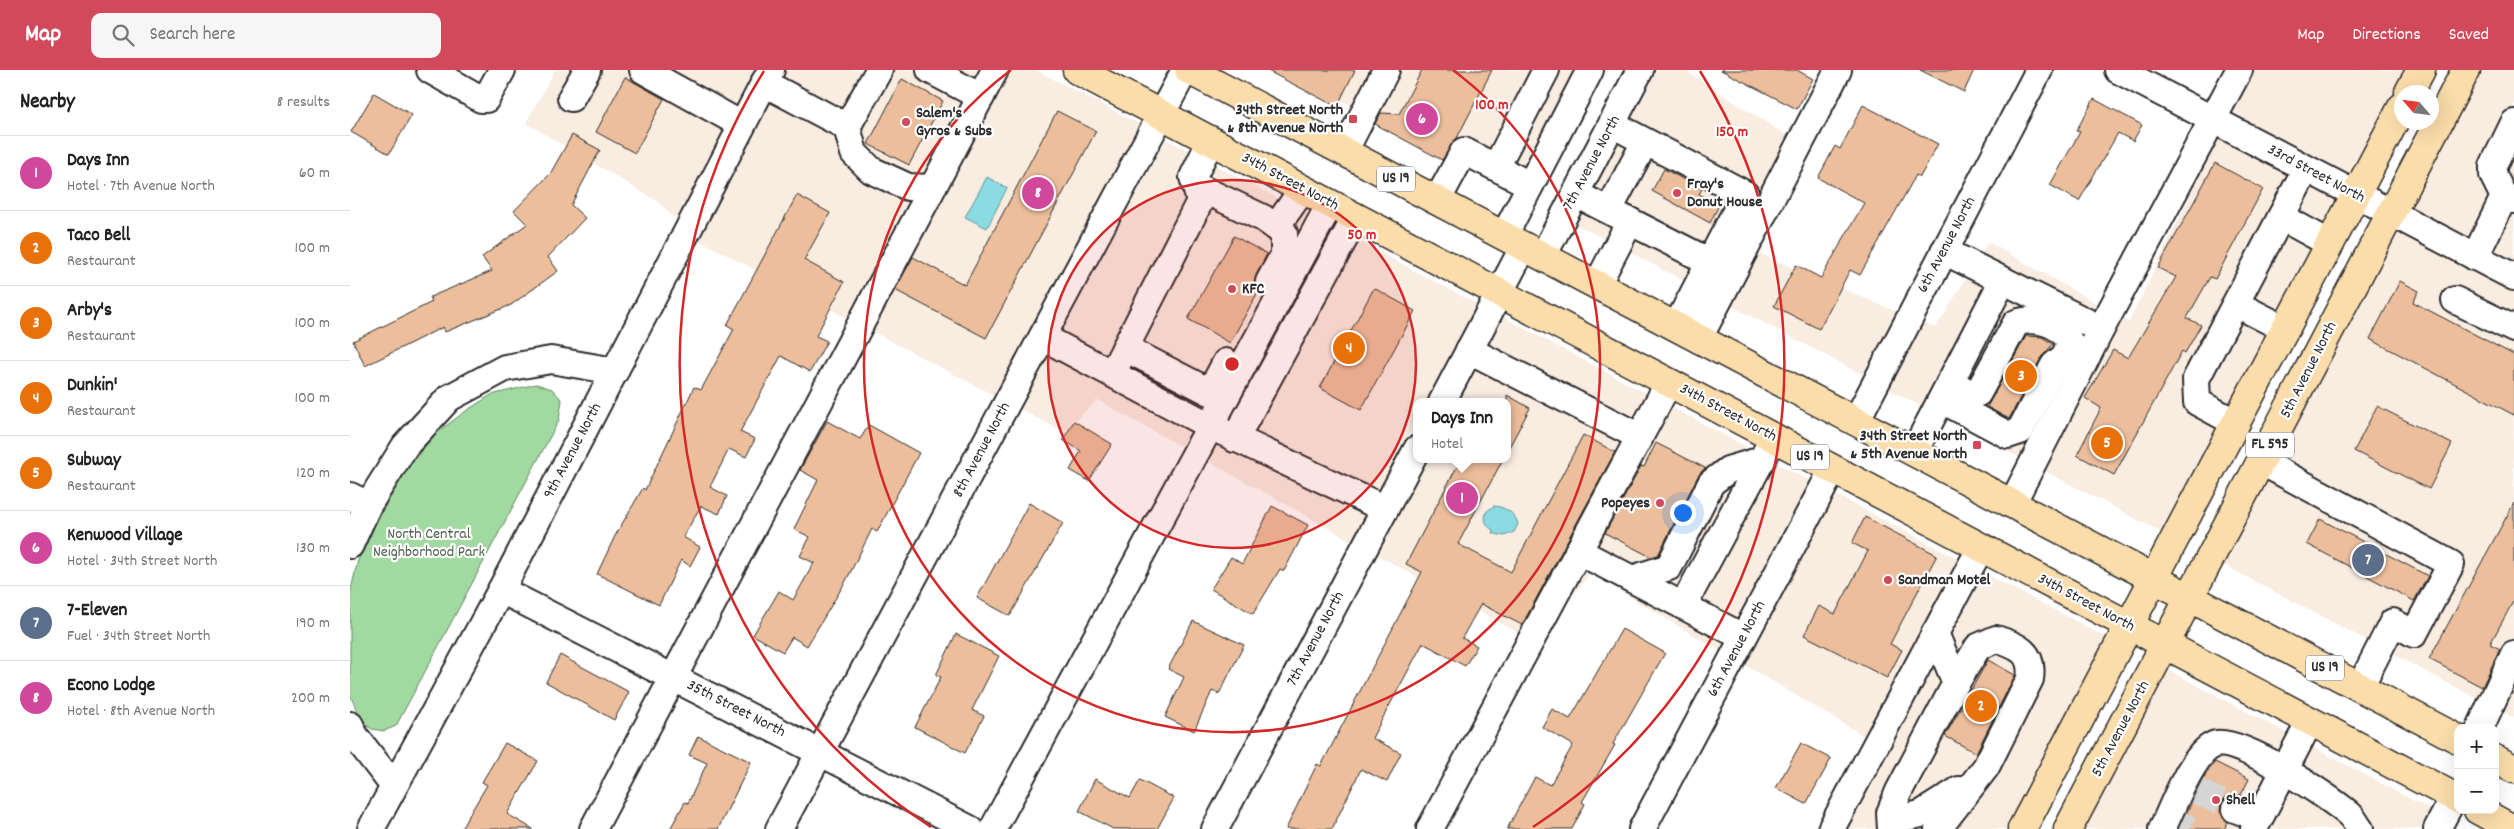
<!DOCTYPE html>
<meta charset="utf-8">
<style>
body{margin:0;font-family:Dekko,sans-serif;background:#f6f6f6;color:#222}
.controls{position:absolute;right:15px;bottom:15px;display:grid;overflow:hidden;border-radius:10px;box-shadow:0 5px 20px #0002}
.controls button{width:45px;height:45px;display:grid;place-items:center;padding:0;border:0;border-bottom:1px solid #e0e0e0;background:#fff;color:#222;font:25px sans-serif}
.compass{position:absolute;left:2044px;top:15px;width:45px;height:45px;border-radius:50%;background:#fff;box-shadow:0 5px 20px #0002;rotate:298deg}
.you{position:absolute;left:1332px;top:442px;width:18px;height:18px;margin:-12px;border:4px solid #fff;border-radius:50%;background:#1a73e8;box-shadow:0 0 0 8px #1a73e833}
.badge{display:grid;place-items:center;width:32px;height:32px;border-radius:50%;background:#d1495b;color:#fff;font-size:16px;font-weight:700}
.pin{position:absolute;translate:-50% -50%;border:2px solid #fff;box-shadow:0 1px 5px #0006}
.popup{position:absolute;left:1063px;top:328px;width:98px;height:65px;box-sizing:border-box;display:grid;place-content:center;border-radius:10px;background:#fff;filter:drop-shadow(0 1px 4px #0005);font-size:16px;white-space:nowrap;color:#767676}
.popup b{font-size:19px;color:#222}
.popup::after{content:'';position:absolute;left:50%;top:100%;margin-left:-10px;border:10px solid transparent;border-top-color:#fff}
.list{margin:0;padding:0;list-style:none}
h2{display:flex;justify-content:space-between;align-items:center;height:65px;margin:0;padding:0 20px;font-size:21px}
h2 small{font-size:16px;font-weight:400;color:#767676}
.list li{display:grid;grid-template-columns:32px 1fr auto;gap:15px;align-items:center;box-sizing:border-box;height:75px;padding:0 20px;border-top:1px solid #e0e0e0}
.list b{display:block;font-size:19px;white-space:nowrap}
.list p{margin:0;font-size:16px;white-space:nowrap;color:#767676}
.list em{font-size:16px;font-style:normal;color:#767676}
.icon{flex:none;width:28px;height:28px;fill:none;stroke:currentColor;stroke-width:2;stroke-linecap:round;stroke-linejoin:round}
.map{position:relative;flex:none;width:2164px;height:759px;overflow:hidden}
header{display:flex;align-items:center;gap:30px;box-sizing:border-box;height:70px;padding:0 25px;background:#d1495b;color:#fff}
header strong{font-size:24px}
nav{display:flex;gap:28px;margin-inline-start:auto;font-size:18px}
.search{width:350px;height:45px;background:#f6f6f6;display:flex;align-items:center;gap:12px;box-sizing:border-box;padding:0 18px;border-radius:10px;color:#767676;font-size:19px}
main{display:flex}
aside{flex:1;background:#fff}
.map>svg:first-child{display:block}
</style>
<header>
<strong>Map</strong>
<div class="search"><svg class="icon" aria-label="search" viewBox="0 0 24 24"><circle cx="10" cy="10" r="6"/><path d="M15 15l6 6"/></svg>Search here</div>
<nav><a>Map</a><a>Directions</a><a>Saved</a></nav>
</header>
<main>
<aside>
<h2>Nearby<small>8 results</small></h2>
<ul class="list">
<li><span class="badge" style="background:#d1479c">1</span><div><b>Days Inn</b><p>Hotel · 7th Avenue North</p></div><em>60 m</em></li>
<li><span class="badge" style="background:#e8710a">2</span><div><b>Taco Bell</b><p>Restaurant</p></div><em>100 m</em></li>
<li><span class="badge" style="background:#e8710a">3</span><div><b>Arby's</b><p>Restaurant</p></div><em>100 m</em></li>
<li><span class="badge" style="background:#e8710a">4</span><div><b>Dunkin'</b><p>Restaurant</p></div><em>100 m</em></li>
<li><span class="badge" style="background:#e8710a">5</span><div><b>Subway</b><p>Restaurant</p></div><em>120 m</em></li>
<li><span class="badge" style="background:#d1479c">6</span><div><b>Kenwood Village</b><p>Hotel · 34th Street North</p></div><em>130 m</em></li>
<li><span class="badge" style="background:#5c6f8a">7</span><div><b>7-Eleven</b><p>Fuel · 34th Street North</p></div><em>190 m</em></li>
<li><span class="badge" style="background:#d1479c">8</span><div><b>Econo Lodge</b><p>Hotel · 8th Avenue North</p></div><em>200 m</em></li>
</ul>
</aside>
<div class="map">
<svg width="2164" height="759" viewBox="0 0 2164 759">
<rect width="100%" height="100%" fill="#fff"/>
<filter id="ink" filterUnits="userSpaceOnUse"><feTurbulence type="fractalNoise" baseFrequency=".02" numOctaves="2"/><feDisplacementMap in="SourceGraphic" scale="10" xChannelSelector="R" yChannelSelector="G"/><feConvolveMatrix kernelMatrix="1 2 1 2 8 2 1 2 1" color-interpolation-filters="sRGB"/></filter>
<g filter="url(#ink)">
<g fill="#f9ece1">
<path d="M205,0H404L327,150L307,131L176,53Z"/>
<path d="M436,0H686L791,55L645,326L349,170Z"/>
<path d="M934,0H1224L1161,120Z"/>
<path d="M1307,0H1334L1458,79L1406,182L1547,242L1513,305L1226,154Z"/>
<path d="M1901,0H2054L1997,107L1879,45Z"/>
<path d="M2132,0H2164V192L2059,139Z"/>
<path d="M1868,68L1986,129L1813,463L1538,319L1573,253L1586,258L1638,172L1779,252Z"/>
<path d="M816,69L1127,234L1076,332H1067V348L1002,471L747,330L714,362L670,339Z"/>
<path d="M2048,162L2164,221V648L1874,495Z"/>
<path d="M1153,247L1460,411L1370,581L1240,503L1187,573L1027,485L1078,389H1157V332H1108Z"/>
<path d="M1485,424L1757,568L1656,759H1495L1534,678L1395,595Z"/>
<path d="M1818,600L2081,740L2071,759H1734Z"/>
</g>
<path fill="#a0daa0" stroke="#668266" d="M186,314L202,319L212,330L209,350L46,656L34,661L22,659L12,652L0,625V524L8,490L29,447L56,400L84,365L113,343L141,325Z"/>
<g fill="#8adbe2" stroke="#649599">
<path d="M637,107L657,118L637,158L615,147Z"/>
<path d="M1144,436C1155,437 1165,443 1168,454L1164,462L1154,466L1142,463L1143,460C1136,456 1134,450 1136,442Z"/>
</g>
<g fill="#ecbe9c" stroke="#2b2b2b">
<path d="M916,0H1005L987,37Z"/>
<path d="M1072,0H1142L1107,68L1092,90L1025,54L1031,43L1049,44Z"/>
<path d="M1371,0H1447L1463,9L1447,39Z"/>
<path d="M1570,0H1624L1614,22Z"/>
<path d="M275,7L314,29L285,83L246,62Z"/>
<path d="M552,9L593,31L559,95L518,74Z"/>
<path d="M24,23L62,45L39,84L1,62Z"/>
<path d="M1744,29L1792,55L1783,71L1768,63L1729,131L1700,115L1730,62L1726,61Z"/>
<path d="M1513,35L1588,74L1570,107L1566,105L1510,205L1500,200L1469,259L1424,236L1446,195L1471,208L1514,133L1468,108L1485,76L1490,79Z"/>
<path d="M707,41L746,61L636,268L545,220L563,187L615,215Z"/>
<path d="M222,65L250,80L221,135L235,148L198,187L208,201L161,235L95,262L93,257L15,296L3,271L82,232L80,227L142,201L132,187L177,154L164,141L200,104Z"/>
<path d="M1865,93L1913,119L1865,209L1860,207L1837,248L1851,255L1835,283L1832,281L1764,405L1727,385L1751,338L1735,328L1763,280L1778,288L1826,207L1808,198Z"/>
<path d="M1314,99L1352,119L1349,124L1369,135L1360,153L1302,121Z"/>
<path d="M447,125L480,143L454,190L494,212L466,266L477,271L460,302L431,286L390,362L405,369L396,387L379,379L360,417L377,426L369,444L351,436L333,467L350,477L340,496L331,490L309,535L247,504L265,466L293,418L295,420L344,317L351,320L384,259L377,255Z"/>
<path d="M884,166L917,184L906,205L904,213L908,222L880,273L838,249Z"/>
<path d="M2050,211L2069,221L2063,232L2164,285V345L2020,269Z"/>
<path d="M1024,218L1065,241L1011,340L970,318Z"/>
<path d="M1676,266L1692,267L1703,274L1691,288L1659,349L1637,337Z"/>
<path d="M1157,325L1180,338L1157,381Z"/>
<path d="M2027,336L2102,374L2079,419L2004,381Z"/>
<path d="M477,351L510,369L519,355L569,383L527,462L522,459L497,509L457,576L442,567L433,582L403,565L429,521L443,530L464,493L450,486L460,467L444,459L468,410L450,400Z"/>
<path d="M724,351L762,374L739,411L720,400L731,381L713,370Z"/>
<path d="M1233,365L1265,382L1172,555L1131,534L1112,568L1127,576L1115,596L1073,573L1022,668L1051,683L1037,712L1011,699L982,759H936L967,694L971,696L1072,502L1056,494L1111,389H1153L1108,474L1161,502Z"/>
<path d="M1306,373L1355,398L1348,406L1308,485L1301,487L1255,463L1291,396L1294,397Z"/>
<path d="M679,433L713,453L660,546L627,528Z"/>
<path d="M2164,433V530L2140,574L2150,579L2132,617L2079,589Z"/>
<path d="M922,436L958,455L934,501L930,499L903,544L861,519L881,487L892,494Z"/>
<path d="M1515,447L1587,485L1540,574L1552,580L1537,608L1454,565L1469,536L1485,544L1518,481L1502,473Z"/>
<path d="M1970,449L2078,506L2064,531L1957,474Z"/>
<path d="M843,551L894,575L869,624L862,621L844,661L815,647L834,607L818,599Z"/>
<path d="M1272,559L1315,583L1263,674L1265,675L1232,732L1235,734L1222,759H1157L1185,707L1200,715L1223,675L1192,657L1202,639L1220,649Z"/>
<path d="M606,564L649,586L622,640L634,646L615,683L565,657L591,607L586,605Z"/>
<path d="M210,585L279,622L264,650L196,612Z"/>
<path d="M1638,590L1665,605L1626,683L1595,666Z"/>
<path d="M348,666L401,692L368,759H320L335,732L338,733L357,693L339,685Z"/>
<path d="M155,673L188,691L157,744L183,759H111L137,715L132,712Z"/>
<path d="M1451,673L1481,689L1456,734L1426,718Z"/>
<path d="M1865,692L1899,709L1891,725L1882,724L1871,733L1870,742L1878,752L1874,759H1829L1852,710Z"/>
<path d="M745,709L780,728L790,710L824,728L807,759H763L729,741Z"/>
</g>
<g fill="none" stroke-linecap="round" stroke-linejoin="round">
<g stroke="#d5d5d5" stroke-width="26" stroke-dasharray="26 13" stroke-linecap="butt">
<path d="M1847,721L1885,739"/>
<path d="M1830,754L1840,759"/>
</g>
<defs>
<g id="minor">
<path d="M80,0L131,29H136L152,0"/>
<path d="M293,0L392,55"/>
<path d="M529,0L497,57L504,83L521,100L558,117L582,118"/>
<path d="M580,0L631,27"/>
<path d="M1768,0L2164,207"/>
<path d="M414,13L497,57"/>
<path d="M221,28L237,0"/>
<path d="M2164,53L2143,96V105L2154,127L2164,130"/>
<path d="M1262,54L1395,124L1326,257"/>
<path d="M994,82L1036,0"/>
<path d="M1146,97L1196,0"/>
<path d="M846,116L913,148L934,163V184L919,212"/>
<path d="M1226,124L1360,192"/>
<path d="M1087,131L1114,81L1180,115"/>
<path d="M1259,140L1295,72"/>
<path d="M1931,147L1979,173"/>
<path d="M926,157L953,119"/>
<path d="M1154,166L1240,0"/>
<path d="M1594,181L1751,259"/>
<path d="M1193,186L1290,0"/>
<path d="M2125,187L2154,127"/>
<path d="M1247,215L1280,151"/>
<path d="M2105,230L2164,259"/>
<path d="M1886,234L1935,259"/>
<path d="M693,267L860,356L1035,439"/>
<path d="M1349,268L1488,0"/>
<path d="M775,278L860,322L876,292"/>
<path d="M1119,280L1290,367"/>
<path d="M768,292L850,131L843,107L861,70"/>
<path d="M1592,330L1658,365L1670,361L1704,295L1715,286L1720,273C1712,253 1685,246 1666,253L1628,323L1623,324L1600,313"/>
<path d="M1092,332L1174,176"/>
<path d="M1506,351L1689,0"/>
<path d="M1886,353L1847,332L1846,309L1956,99"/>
<path d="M885,369L1006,147"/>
<path d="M1564,382L1653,210"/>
<path d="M1912,392L2101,494L2064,564L2043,552L2010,617"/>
<path d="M0,426L18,435L0,475"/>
<path d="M1662,434L1751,259L1889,0"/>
<path d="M18,435L55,376L99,328L155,298L201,290L265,301"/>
<path d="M1228,481L1393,567"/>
<path d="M1282,509L1319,497L1361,413L1378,400L1412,390"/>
<path d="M151,520L620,759"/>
<path d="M1333,536L1424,367"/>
<path d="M0,655L5,666L43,715"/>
<path d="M2130,658L2164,584"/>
<path d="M1544,734L1549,743L1557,747L1571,744L1609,720"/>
<path d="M1885,739L1909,748"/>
<path d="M21,759L151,520L421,0"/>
<path d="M243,759L645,0"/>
<path d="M429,759L835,0"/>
<path d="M643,759L980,134"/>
<path d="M865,759L1067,379"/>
<path d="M1080,759L1319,312"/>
<path d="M1292,759L1483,399"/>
<path d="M1481,759L1631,477"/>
<path d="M1541,759L1540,743L1549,721L1606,613L1585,563"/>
<path d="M1588,759L1636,697L1680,609C1684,582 1668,576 1646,569L1628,577L1606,613"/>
<path d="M1812,759C1822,739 1843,680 1866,674C1891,668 1978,726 1999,744C2003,747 2006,754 2010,759"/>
<path d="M1904,759L1960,651"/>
<path d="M2087,759L2104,727"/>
</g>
<g id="major">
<path d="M2059,22L2071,0"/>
<path d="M1672,759L2052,37"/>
<path d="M1718,759L2116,0"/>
</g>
<g id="highway">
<path d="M727,0L2108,729"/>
<path d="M839,0L2108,669"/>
<path d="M2145,689L2164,699"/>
<path d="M2128,740L2163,759"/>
</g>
</defs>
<use href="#minor" stroke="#2b2b2b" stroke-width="30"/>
<use href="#major" stroke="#2b2b2b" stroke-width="31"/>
<use href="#highway" stroke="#2b2b2b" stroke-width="31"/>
<use href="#minor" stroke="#fff" stroke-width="26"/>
<use href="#major" stroke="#fbddab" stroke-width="28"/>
<use href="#highway" stroke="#fbddab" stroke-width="28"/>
</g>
</g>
<circle cx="882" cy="294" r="184" fill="#d62828" fill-opacity=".12"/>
<g fill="none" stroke="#d62828" stroke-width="2.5">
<circle cx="882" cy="294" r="184"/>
<path d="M1103 0A368 368 0 1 1 661 0"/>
<path d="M581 757A552 552 0 0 1 414 1M1350 1A552 552 0 0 1 1183 757"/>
</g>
<g fill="#d1495b" stroke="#fff" stroke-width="2">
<rect x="998" y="44" width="10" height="10" rx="2.5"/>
<circle cx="556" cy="52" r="5"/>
<circle cx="1327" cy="123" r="5"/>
<circle cx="882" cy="219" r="5"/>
<rect x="1622" y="370" width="10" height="10" rx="2.5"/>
<circle cx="1310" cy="433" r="5"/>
<circle cx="1538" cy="510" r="5"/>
<circle cx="1866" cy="730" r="5"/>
</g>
<g text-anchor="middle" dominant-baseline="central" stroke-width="4.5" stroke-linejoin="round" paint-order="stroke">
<g fill="#fff" stroke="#6b6b6b" stroke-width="1">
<rect x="1027" y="96.5" width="38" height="25" rx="4"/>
<rect x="1896" y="362.5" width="48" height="25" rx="4"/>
<rect x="1441" y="374.5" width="38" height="25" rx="4"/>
<rect x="1956" y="585.5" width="38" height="25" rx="4"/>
</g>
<g font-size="15" font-weight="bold" fill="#2b2b2b">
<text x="1046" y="109">US 19</text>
<text x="1920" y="375">FL 595</text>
<text x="1460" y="387">US 19</text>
<text x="1975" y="598">US 19</text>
</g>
<g font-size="16" font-weight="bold" fill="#2b2b2b" stroke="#fff" text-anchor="start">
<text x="993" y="40" text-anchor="end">34th Street North<tspan x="993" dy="18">&amp; 8th Avenue North</tspan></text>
<text x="566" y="43">Salem's<tspan x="566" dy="18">Gyros &amp; Subs</tspan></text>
<text x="1337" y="114">Fray's<tspan x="1337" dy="18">Donut House</tspan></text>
<text x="892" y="219">KFC</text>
<text x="1617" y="366" text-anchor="end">34th Street North<tspan x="1617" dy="18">&amp; 5th Avenue North</tspan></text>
<text x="1300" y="433" text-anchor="end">Popeyes</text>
<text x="1548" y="510">Sandman Motel</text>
<text x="1876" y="730">Shell</text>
</g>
<g font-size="16" fill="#2b2b2b" stroke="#fff">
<text transform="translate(1242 93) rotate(-62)">7th Avenue North</text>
<text transform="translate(1966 104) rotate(28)">33rd Street North</text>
<text transform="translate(940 112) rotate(28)">34th Street North</text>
<text transform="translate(1597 175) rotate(-62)">6th Avenue North</text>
<text transform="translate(1959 300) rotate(-63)">5th Avenue North</text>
<text transform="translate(1378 343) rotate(28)">34th Street North</text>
<text transform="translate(632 380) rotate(-62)">8th Avenue North</text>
<text transform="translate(223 381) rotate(-62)">9th Avenue North</text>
<text transform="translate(1736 533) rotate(28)">34th Street North</text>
<text transform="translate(966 569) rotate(-62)">7th Avenue North</text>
<text transform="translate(1387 579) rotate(-62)">6th Avenue North</text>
<text transform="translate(386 639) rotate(27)">35th Street North</text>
<text transform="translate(1771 659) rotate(-62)">5th Avenue North</text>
</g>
<g font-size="16" fill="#4e604e" stroke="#fff">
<text x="79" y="464">North Central<tspan x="79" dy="18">Neighborhood Park</tspan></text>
</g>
</g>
<circle cx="882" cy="294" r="8" fill="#d62828" stroke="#fff" stroke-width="2.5"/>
<g font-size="15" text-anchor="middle" font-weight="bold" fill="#d62828" stroke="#fff" stroke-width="4.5" stroke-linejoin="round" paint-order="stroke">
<text x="1142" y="39">100 m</text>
<text x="1382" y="66">150 m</text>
<text x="1012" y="169">50 m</text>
</g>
</svg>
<div class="controls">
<button>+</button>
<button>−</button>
</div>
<svg class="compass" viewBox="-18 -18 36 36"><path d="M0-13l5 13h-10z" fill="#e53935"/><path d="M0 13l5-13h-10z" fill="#767676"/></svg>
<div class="you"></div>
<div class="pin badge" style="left:1112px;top:428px;background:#d1479c">1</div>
<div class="popup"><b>Days Inn</b>Hotel</div>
<div class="pin badge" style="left:1631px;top:636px;background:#e8710a">2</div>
<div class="pin badge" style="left:1671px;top:306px;background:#e8710a">3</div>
<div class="pin badge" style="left:999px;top:278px;background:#e8710a">4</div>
<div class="pin badge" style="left:1757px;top:373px;background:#e8710a">5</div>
<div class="pin badge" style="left:1072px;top:49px;background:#d1479c">6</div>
<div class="pin badge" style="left:2018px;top:490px;background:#5c6f8a">7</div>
<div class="pin badge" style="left:688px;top:123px;background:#d1479c">8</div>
</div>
</main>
